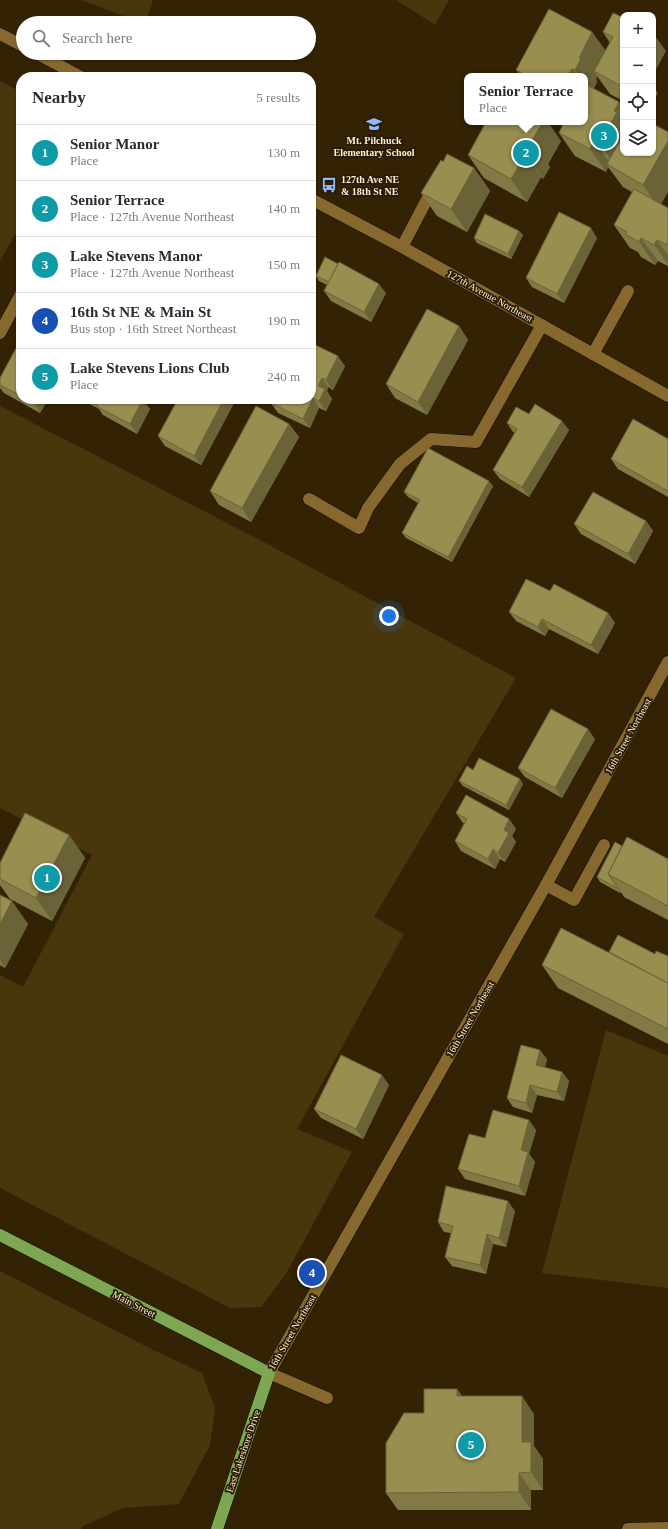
<!DOCTYPE html>
<meta charset="utf-8">
<style>
body{margin:0;font-family:Georgia,serif;background:#f7f7f7;color:#2b2b33}
.controls{position:absolute;right:12px;top:12px;display:grid;overflow:hidden;border-radius:8px;box-shadow:0 1px 3px #0004}
.controls button{width:36px;height:36px;display:grid;place-items:center;padding:0;border:0;border-bottom:1px solid #e1e1e2;background:#fff;color:#2b2b33;font:20px sans-serif}
.you{position:absolute;left:389px;top:616px;width:14px;height:14px;margin:-10px;border:3px solid #fff;border-radius:50%;background:#1a73e8;box-shadow:0 0 0 6px #1a73e833}
.badge{display:grid;place-items:center;width:26px;height:26px;border-radius:50%;background:#0b8043;color:#fff;font-size:13px;font-weight:700}
.pin{position:absolute;translate:-50% -50%;border:2px solid #fff;box-shadow:0 1px 4px #0006}
.popup{position:absolute;left:464px;top:73px;width:124px;height:52px;box-sizing:border-box;display:grid;place-content:center;border-radius:8px;background:#fff;filter:drop-shadow(0 1px 3px #0005);font-size:13px;white-space:nowrap;color:#7c7c81}
.popup b{font-size:15px;color:#2b2b33}
.popup::after{content:'';position:absolute;left:50%;top:100%;margin-left:-8px;border:8px solid transparent;border-top-color:#fff}
.list{margin:0;padding:0;list-style:none}
h2{display:flex;justify-content:space-between;align-items:center;height:52px;margin:0;padding:0 16px;font-size:17px}
h2 small{font-size:13px;font-weight:400;color:#7c7c81}
.list li{display:grid;grid-template-columns:26px 1fr auto;gap:12px;align-items:center;box-sizing:border-box;height:56px;padding:0 16px;border-top:1px solid #e1e1e2}
.list b{display:block;font-size:15px;white-space:nowrap}
.list p{margin:0;font-size:13px;white-space:nowrap;color:#7c7c81}
.list em{font-size:13px;font-style:normal;color:#7c7c81}
.icon{flex:none;width:22px;height:22px;fill:none;stroke:currentColor;stroke-width:2;stroke-linecap:round;stroke-linejoin:round}
.map{position:relative;flex:none;width:668px;height:1529px;overflow:hidden}
.search{position:absolute;background:#fff;box-shadow:0 1px 3px #0004;left:16px;top:16px;width:300px;height:44px;display:flex;align-items:center;gap:10px;box-sizing:border-box;padding:0 14px;border-radius:22px;color:#7c7c81;font-size:15px}
.panel{position:absolute;background:#fff;box-shadow:0 1px 3px #0004;left:16px;top:72px;width:300px;height:332px;border-radius:16px}
.map>svg:first-child{display:block}
</style>
<div class="map">
<svg width="668" height="1529" viewBox="0 0 668 1529">
<rect width="100%" height="100%" fill="#332304"/>
<g fill="#4a360d">
<path d="M82,0H153L146,23H141Z"/>
<path d="M396,0H449L435,25Z"/>
<path d="M0,81L21,92V224L0,261Z"/>
<path d="M0,406L260,540L516,678L374,917L404,934L297,1129L352,1152L286,1274L261,1307L230,1308L0,1188V975L23,987L92,855L0,808Z"/>
<path d="M606,1030L668,1056V1288L542,1273Z"/>
<path d="M0,1271L149,1348L202,1373L215,1408L210,1445L179,1504L123,1508L83,1526L81,1529H0Z"/>
</g>
<g fill="none" stroke-linecap="round" stroke-linejoin="round">
<defs>
<g id="minor">
<path d="M0,34L23,46"/>
<path d="M36,53L81,77"/>
<path d="M311,199L402,247L668,396"/>
<path d="M402,247L434,186"/>
<path d="M0,333L21,294"/>
<path d="M593,354L628,291"/>
<path d="M309,499L359,528L368,508L400,464L431,439L476,442L542,325"/>
<path d="M546,885L574,900L604,845"/>
<path d="M327,1398L269,1373L546,885L668,662"/>
<path d="M628,1529L668,1528"/>
</g>
<path id="major" d="M0,1235L269,1373L217,1529"/>
</defs>
<use href="#minor" stroke="#170d00" stroke-width="13"/>
<use href="#major" stroke="#170d00" stroke-width="13"/>
<use href="#minor" stroke="#876930" stroke-width="12"/>
<use href="#major" stroke="#7da752" stroke-width="12"/>
</g>
<g fill="#827a44">
<path d="M623,15V101L610,94L597,76L596,80L597,82L594,88L661,204L668,208V266L658,261L655,265L641,257L638,252L630,248L614,225L632,192L623,187L608,167L606,172L575,156L559,133L585,122V76H521L516,70L592,32L605,51L610,43L603,32L622,17Z"/>
<path d="M561,141L548,164L550,167L543,179L541,177L527,202L484,178L468,155Z"/>
<path d="M443,162L474,168L490,191L467,232L437,216L421,193Z"/>
<path d="M519,231L523,235L511,259L477,243L474,238Z"/>
<path d="M597,238L564,303L532,287L526,278Z"/>
<path d="M316,276L386,293L371,322L331,301L324,291L327,285L319,281Z"/>
<path d="M459,326L468,340L427,415L395,398L386,384Z"/>
<path d="M21,339V399H48L40,413L4,393L0,388V378Z"/>
<path d="M311,343L345,366L333,390L328,387L327,391L332,399L326,411L319,408L310,428L278,413L271,403Z"/>
<path d="M72,399H145L146,401L145,403L150,409L137,434L103,415L99,409L80,399L79,402Z"/>
<path d="M178,399H232L234,403L201,465L165,446L158,436Z"/>
<path d="M529,414L569,430L529,497L500,479L493,470L515,433L513,432L507,423Z"/>
<path d="M289,424L299,437L251,522L219,505L210,491Z"/>
<path d="M668,439V497L618,469L611,459Z"/>
<path d="M493,486L452,562L406,538L402,533L418,503L408,497L404,492Z"/>
<path d="M646,521L653,531L635,564L581,534L574,524Z"/>
<path d="M550,591L608,613L615,623L598,654L549,629L545,636L516,621L509,612Z"/>
<path d="M595,739L562,798L525,777L518,768Z"/>
<path d="M473,770L523,784L509,810L463,786L459,781Z"/>
<path d="M456,813L509,819L516,829L512,836L516,842L505,862L500,859L495,869L461,851L455,841L464,823H463Z"/>
<path d="M69,835L85,858L52,921L10,899L0,885V863Z"/>
<path d="M622,846L668,859V920L624,897L621,892L620,893L600,882L597,877Z"/>
<path d="M0,895L28,924L5,968L0,965Z"/>
<path d="M609,952L668,956V1044L558,988L542,965Z"/>
<path d="M547,1059L545,1067L562,1072L569,1081L564,1101L537,1095L532,1113L513,1107L507,1098Z"/>
<path d="M389,1085L363,1139L321,1118L314,1109Z"/>
<path d="M536,1130L529,1154L535,1162L525,1196L465,1179L458,1169L485,1138Z"/>
<path d="M515,1211L506,1247L493,1244L486,1274L452,1266L445,1257L451,1233L444,1232L438,1222Z"/>
<path d="M457,1389L462,1396L534,1414V1446L543,1459V1490H531V1510H398L386,1493L424,1413Z"/>
</g>
<g fill="#6a6337">
<path d="M592,32L609,55L594,71L597,76L596,80L597,82L591,93L585,84V76H579L575,70L579,58Z"/>
<path d="M653,33L666,51L653,75Z"/>
<path d="M572,69L578,76H568Z"/>
<path d="M653,86L658,93L653,101Z"/>
<path d="M619,102L623,107V153L616,167L600,144L614,111Z"/>
<path d="M543,122H548L561,141L548,164L550,167L543,179L527,156L531,142Z"/>
<path d="M594,141L610,163L607,164L608,167L606,172L590,149Z"/>
<path d="M668,141V192L659,208L643,185Z"/>
<path d="M525,155L541,177L527,202L511,179Z"/>
<path d="M474,168L490,191L467,232L451,209Z"/>
<path d="M591,228L597,238L564,303L557,294Z"/>
<path d="M519,231L523,235L511,259L508,254Z"/>
<path d="M641,238L658,261L655,265L639,242Z"/>
<path d="M657,240L668,255V264L654,245Z"/>
<path d="M379,284L386,293L371,322L364,312Z"/>
<path d="M459,326L468,340L427,415L418,402Z"/>
<path d="M338,356L345,366L333,390L326,380Z"/>
<path d="M322,378L328,387L327,391L332,399L326,411L319,401L318,386Z"/>
<path d="M313,398L319,408L310,428L303,419Z"/>
<path d="M36,399H48L40,413L34,403Z"/>
<path d="M76,399H80L79,402Z"/>
<path d="M139,399H145L146,401L145,403L150,409L137,434L130,424Z"/>
<path d="M224,399H232L234,403L201,465L194,456Z"/>
<path d="M562,421L569,430L529,497L522,487Z"/>
<path d="M289,424L299,437L251,522L242,508Z"/>
<path d="M489,481L493,486L452,562L448,557Z"/>
<path d="M646,521L653,531L635,564L628,554Z"/>
<path d="M608,613L615,623L598,654L591,645Z"/>
<path d="M542,619L549,629L545,636L538,627Z"/>
<path d="M588,729L595,739L562,798L555,788Z"/>
<path d="M520,779L523,784L509,810L506,805Z"/>
<path d="M509,819L516,829L512,836L516,842L505,862L498,853L504,830Z"/>
<path d="M69,835L85,858L52,921L36,898Z"/>
<path d="M493,849L500,859L495,869L488,859Z"/>
<path d="M617,887L621,892L620,893L617,888Z"/>
<path d="M12,901L28,924L5,968L0,960V924Z"/>
<path d="M540,1050L547,1059L543,1074L536,1065Z"/>
<path d="M562,1072L569,1081L564,1101L557,1092Z"/>
<path d="M382,1075L389,1085L363,1139L356,1129Z"/>
<path d="M530,1085L537,1095L532,1113L526,1103Z"/>
<path d="M529,1120L536,1130L529,1154L535,1162L525,1196L519,1186L521,1150Z"/>
<path d="M508,1201L515,1211L506,1247L499,1238Z"/>
<path d="M487,1234L493,1244L486,1274L480,1265Z"/>
<path d="M457,1389L469,1406L457,1396Z"/>
<path d="M522,1396L534,1414V1446L543,1459V1490L531,1472L522,1442Z"/>
<path d="M519,1473L531,1490V1510L519,1492Z"/>
</g>
<g fill="#978e4f" stroke="#6a6337">
<path d="M549,9L592,32L579,58L581,59L575,70L572,69L568,76H527L516,70Z"/>
<path d="M613,13L622,17L623,15V87L594,71L613,37L603,32Z"/>
<path d="M585,84L619,102L614,111L617,112L600,144L594,141L590,149L559,133L564,122H585Z"/>
<path d="M486,122H543L531,142L534,144L527,156L525,155L511,179L468,155Z"/>
<path d="M653,124L668,132V141L643,185L607,164L623,135V153H653Z"/>
<path d="M447,154L474,168L451,209L421,193L441,160L443,162Z"/>
<path d="M634,189L668,208V245L657,240L654,245L641,238L639,242L625,234L627,232L614,225Z"/>
<path d="M559,212L591,228L557,294L526,278Z"/>
<path d="M485,214L519,231L508,254L474,238Z"/>
<path d="M325,257L338,264L329,282L316,276Z"/>
<path d="M339,262L379,284L364,312L324,291Z"/>
<path d="M427,309L459,326L418,402L386,384Z"/>
<path d="M21,339V396L0,385V378Z"/>
<path d="M311,343L338,356L326,380L322,378L318,386L325,389L319,401L313,398L303,419L271,403L273,399H311Z"/>
<path d="M26,399H36L34,403Z"/>
<path d="M91,399H143L130,424L96,406L98,403Z"/>
<path d="M178,399H224L194,456L158,436Z"/>
<path d="M535,404L562,421L522,487L493,470L517,429L507,423L516,407L529,414Z"/>
<path d="M256,406L289,424L242,508L210,491Z"/>
<path d="M633,419L668,439V491L611,459Z"/>
<path d="M428,448L489,481L448,557L402,533L420,500L404,492Z"/>
<path d="M593,492L646,521L628,554L574,524Z"/>
<path d="M526,579L550,591L554,584L608,613L591,645L542,619L538,627L509,612Z"/>
<path d="M551,709L588,729L555,788L518,768Z"/>
<path d="M479,758L520,779L506,805L459,781L467,766L473,770Z"/>
<path d="M466,795L509,819L504,830L509,833L498,853L493,849L488,859L455,841L467,819L456,813Z"/>
<path d="M25,813L69,835L36,898L0,879V863Z"/>
<path d="M627,837L668,859V906L608,874Z"/>
<path d="M615,842L622,846L608,874L617,887V888L597,877Z"/>
<path d="M0,895L12,901L0,924Z"/>
<path d="M561,928L668,983V1029L542,965Z"/>
<path d="M618,935L655,954L656,951L668,956V983L609,952Z"/>
<path d="M521,1045L540,1050L536,1065L562,1072L557,1092L530,1085L526,1103L507,1098Z"/>
<path d="M341,1055L382,1075L356,1129L314,1109Z"/>
<path d="M493,1110L529,1120L521,1150L528,1152L519,1186L458,1169L469,1134L485,1138Z"/>
<path d="M446,1186L508,1201L499,1238L487,1234L480,1265L445,1257L453,1226L438,1222Z"/>
<path d="M424,1389H457V1396H522V1442H531V1472L519,1473V1492L386,1493V1443L404,1413H424Z"/>
</g>
<defs>
<symbol id="school-bare" viewBox="-9 -9 18 18"><path d="M0-5L7-2L0 1L-7-2ZM-4 1L0 2.5L4 1V4Q0 6-4 4Z" fill="#90b8fd" stroke="#291a00" stroke-width="2.5" paint-order="stroke"/></symbol>
<symbol id="bus-bare" viewBox="-9 -9 18 18"><path d="M-5-6H5V4H4V6H2V4H-2V6H-4V4H-5ZM-3.5-4V0h7V-4ZM-3.5 1.2v1.5H-2V1.2ZM2 1.2v1.5H3.5V1.2Z" fill="#90b8fd" stroke="#291a00" stroke-width="2.5" paint-order="stroke"/></symbol>
</defs>
<g fill-rule="evenodd">
<use href="#school-bare" x="363" y="113" width="22" height="22"/>
<use href="#bus-bare" x="318" y="174" width="22" height="22"/>
</g>
<g text-anchor="middle" dominant-baseline="central" stroke-width="3.5" stroke-linejoin="round" paint-order="stroke">
<g font-size="10" font-weight="bold" fill="#fcf2e1" stroke="#291a00">
<text x="374" y="140">Mt. Pilchuck<tspan x="374" dy="12">Elementary School</tspan></text>
<text x="341" y="179" text-anchor="start">127th Ave NE<tspan x="341" dy="12">&amp; 18th St NE</tspan></text>
</g>
<g font-size="10" fill="#fcf2e1" stroke="#291a00">
<text transform="translate(490 296) rotate(29)">127th Avenue Northeast</text>
<text transform="translate(628 736) rotate(-61)">16th Street Northeast</text>
<text transform="translate(470 1019) rotate(-60)">16th Street Northeast</text>
<text transform="translate(134 1304) rotate(27)">Main Street</text>
<text transform="translate(292 1332) rotate(-60)">16th Street Northeast</text>
<text transform="translate(243 1451) rotate(-71)">East Lakeshore Drive</text>
</g>
</g>
</svg>
<div class="controls">
<button>+</button>
<button>−</button>
<button><svg class="icon" aria-label="locate" viewBox="0 0 24 24"><circle cx="12" cy="12" r="6"/><path d="M12 2v4M12 18v4M2 12h4M18 12h4"/></svg></button>
<button><svg class="icon" aria-label="layers" viewBox="0 0 24 24"><path d="M12 4l9 5-9 5-9-5zM3 14l9 5 9-5"/></svg></button>
</div>
<div class="you"></div>
<div class="pin badge" style="left:47px;top:878px;background:#0f9aa8">1</div>
<div class="pin badge" style="left:526px;top:153px;background:#0f9aa8">2</div>
<div class="popup"><b>Senior Terrace</b>Place</div>
<div class="pin badge" style="left:604px;top:136px;background:#0f9aa8">3</div>
<div class="pin badge" style="left:312px;top:1273px;background:#1a4fb4">4</div>
<div class="pin badge" style="left:471px;top:1445px;background:#0f9aa8">5</div>
<div class="search"><svg class="icon" aria-label="search" viewBox="0 0 24 24"><circle cx="10" cy="10" r="6"/><path d="M15 15l6 6"/></svg>Search here</div>
<section class="panel">
<h2>Nearby<small>5 results</small></h2>
<ul class="list">
<li><span class="badge" style="background:#0f9aa8">1</span><div><b>Senior Manor</b><p>Place</p></div><em>130 m</em></li>
<li><span class="badge" style="background:#0f9aa8">2</span><div><b>Senior Terrace</b><p>Place · 127th Avenue Northeast</p></div><em>140 m</em></li>
<li><span class="badge" style="background:#0f9aa8">3</span><div><b>Lake Stevens Manor</b><p>Place · 127th Avenue Northeast</p></div><em>150 m</em></li>
<li><span class="badge" style="background:#1a4fb4">4</span><div><b>16th St NE &amp; Main St</b><p>Bus stop · 16th Street Northeast</p></div><em>190 m</em></li>
<li><span class="badge" style="background:#0f9aa8">5</span><div><b>Lake Stevens Lions Club</b><p>Place</p></div><em>240 m</em></li>
</ul>
</section>
</div>
